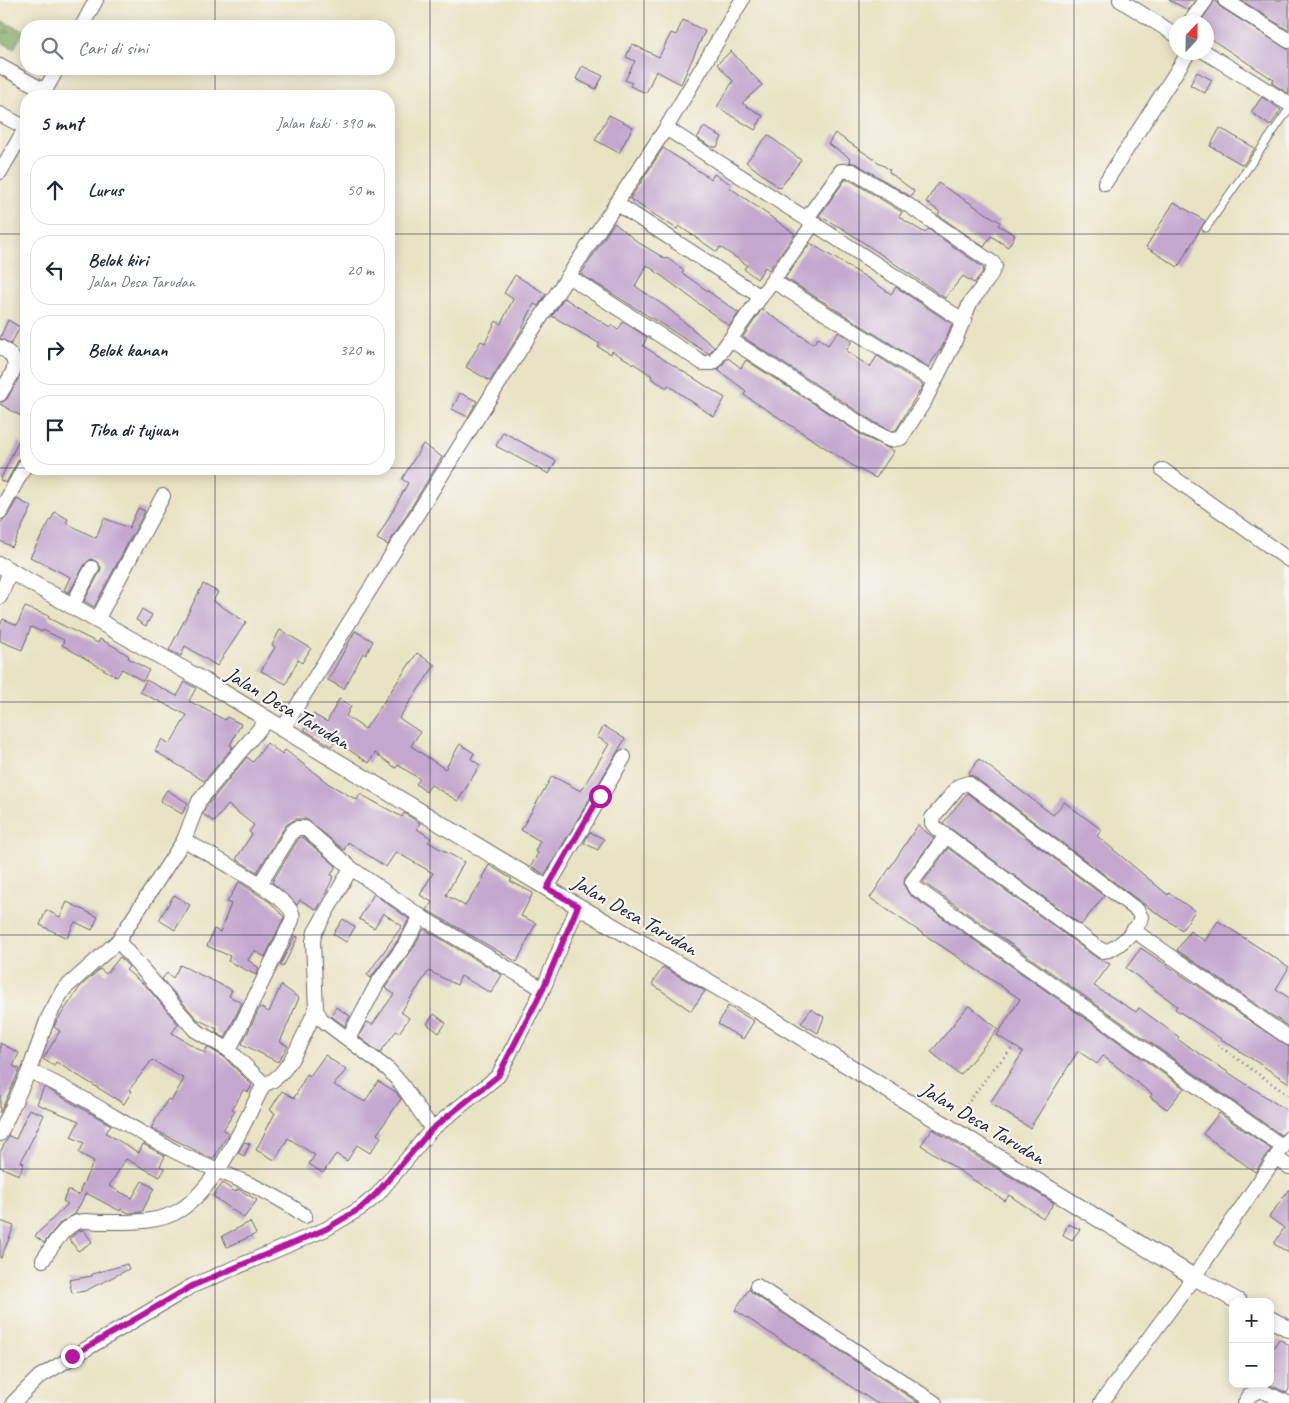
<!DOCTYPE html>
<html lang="id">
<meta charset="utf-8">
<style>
body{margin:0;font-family:Caveat,sans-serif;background:#f2f2f3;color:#1f2937}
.controls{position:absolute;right:15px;bottom:15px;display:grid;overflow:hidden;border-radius:10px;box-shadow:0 2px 12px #0003}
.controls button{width:45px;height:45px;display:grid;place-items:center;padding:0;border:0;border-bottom:1px solid #e0e1e3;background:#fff;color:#1f2937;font:25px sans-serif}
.compass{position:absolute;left:1169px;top:15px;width:45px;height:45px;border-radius:50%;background:#fff;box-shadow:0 2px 12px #0003;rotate:22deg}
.stop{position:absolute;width:15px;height:15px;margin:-11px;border:4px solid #b5179e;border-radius:50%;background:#fff}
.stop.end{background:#b5179e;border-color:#fff;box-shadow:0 1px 5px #0008}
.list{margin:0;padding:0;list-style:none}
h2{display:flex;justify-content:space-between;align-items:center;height:65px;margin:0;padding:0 20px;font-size:21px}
h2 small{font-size:16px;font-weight:400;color:#747a83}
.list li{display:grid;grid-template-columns:32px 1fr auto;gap:15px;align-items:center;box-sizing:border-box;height:70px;margin:0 10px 10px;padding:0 10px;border:1px solid #e0e1e3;border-radius:20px}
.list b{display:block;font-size:19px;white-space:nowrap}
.list p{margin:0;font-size:16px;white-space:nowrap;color:#747a83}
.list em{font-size:16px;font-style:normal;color:#747a83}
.icon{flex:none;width:28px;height:28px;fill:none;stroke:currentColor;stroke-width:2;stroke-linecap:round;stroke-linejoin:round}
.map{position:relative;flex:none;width:1289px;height:1403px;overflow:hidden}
.search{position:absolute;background:#fff;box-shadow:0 2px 12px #0003;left:20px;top:20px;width:375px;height:55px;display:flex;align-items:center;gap:12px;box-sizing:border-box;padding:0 18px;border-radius:20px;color:#747a83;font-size:19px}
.panel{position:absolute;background:#fff;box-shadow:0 2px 12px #0003;left:20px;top:90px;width:375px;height:385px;border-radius:20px}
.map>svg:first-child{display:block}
</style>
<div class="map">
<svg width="1289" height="1403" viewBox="0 0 1289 1403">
<defs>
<pattern id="forest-firs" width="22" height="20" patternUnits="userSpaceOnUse" patternTransform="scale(1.25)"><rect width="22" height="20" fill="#7ea65e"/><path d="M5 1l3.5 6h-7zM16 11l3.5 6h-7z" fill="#67874f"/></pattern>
</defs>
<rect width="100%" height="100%" fill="#f6f6f2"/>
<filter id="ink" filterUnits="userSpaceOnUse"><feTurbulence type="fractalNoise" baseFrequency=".02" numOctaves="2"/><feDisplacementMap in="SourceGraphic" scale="10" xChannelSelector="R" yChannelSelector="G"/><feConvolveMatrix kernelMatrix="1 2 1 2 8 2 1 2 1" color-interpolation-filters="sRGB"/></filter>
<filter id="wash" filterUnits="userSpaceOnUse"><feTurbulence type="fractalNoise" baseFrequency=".0096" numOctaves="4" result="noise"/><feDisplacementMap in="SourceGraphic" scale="20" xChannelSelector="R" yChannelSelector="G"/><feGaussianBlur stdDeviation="1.12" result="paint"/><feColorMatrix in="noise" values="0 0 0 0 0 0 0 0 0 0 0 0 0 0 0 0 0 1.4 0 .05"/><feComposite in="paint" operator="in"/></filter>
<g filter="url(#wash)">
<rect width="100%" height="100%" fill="#e9e3c3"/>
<path fill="url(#forest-firs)" stroke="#50644c" d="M0,20L24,31L14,49L0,41Z"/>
<g id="blocks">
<g fill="#c3a7ce">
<path d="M1169,0H1195L1188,10Z"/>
<path d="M1215,0L1220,7L1289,50V94L1272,83L1274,80L1206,36V22H1200Z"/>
<path d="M1241,0H1289V31Z"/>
<path d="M683,20L705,31L681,84L656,71L646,93L630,86L632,83L625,80L635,61L626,57L632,44L659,57L671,33L676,35Z"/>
<path d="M731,51L762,85L742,103L763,116L755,130L717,107L733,81L717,64Z"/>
<path d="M582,66L603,76L596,89L576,79Z"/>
<path d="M1197,72L1212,80L1205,93L1190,85Z"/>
<path d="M1262,97L1281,110L1270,126L1251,112Z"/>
<path d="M609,115L633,127L619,153L595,140Z"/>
<path d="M704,127L722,137L717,147H712L697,138Z"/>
<path d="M1220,128L1255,148L1243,165L1210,146Z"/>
<path d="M835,133L890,170L889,172L914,191L911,197L857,164L849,162L851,160L846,155L828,144Z"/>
<path d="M768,135L801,160L780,188L746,162Z"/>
<path d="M663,148L711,179L714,174L731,184L729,187L795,234L769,270L765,267L757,279L744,269L747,265L720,247L717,252L679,226L677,229L630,199Z"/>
<path d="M845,180H850L902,212L899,217L925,233L928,229L984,268L982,273L974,283L963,276L945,298L845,230L819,216Z"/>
<path d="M938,183L1000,222L998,225L1015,235L1008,247L991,236L984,247L938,215L940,212L926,202Z"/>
<path d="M1174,202L1205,221L1178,267L1146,247Z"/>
<path d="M614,223L639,243L666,259L667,258L684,270L682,273L739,313L729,326L647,265L635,286L665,306L714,347L709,354L581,274Z"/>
<path d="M810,243L869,279L891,294L896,287L952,324L942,347L928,367L785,278Z"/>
<path d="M515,275L546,294L538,306L534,304L520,333L490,381L466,367L481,341L485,343L496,321L501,324L513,299L504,293Z"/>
<path d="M564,298L610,327L611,325L618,330L623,322L647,337L643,346L725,398L714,417L668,385L667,388L651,378L652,376L636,365L612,351L611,354L598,347L600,344L552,316Z"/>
<path d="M762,309L813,344L818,338L828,345L838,332L852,341L846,351L870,367L877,356L923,385L896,430L891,431L874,422L743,337Z"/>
<path d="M8,320L20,327L11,344L0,338Z"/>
<path d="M728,358L741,368L746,360L865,437L894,451L876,478L858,469L744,395L746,391L718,370Z"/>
<path d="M22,370L26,372V419L0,404L7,399Z"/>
<path d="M460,393L477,401L468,417L452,409Z"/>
<path d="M503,432L556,461L549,474L496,446Z"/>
<path d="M18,442L26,446V455L19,459L6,483L0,480Z"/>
<path d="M423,444L442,457L388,545L377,539L408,483L402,479Z"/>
<path d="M17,499L32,507L12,547L0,541V523L8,516Z"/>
<path d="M138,508L145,511L94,607L84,601L100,572L101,567L96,561L91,559L85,564L69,593L64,590L70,577L30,557L55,512L68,519L66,523L96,538L104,518L129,528Z"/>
<path d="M203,584L218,592L213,601L246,622L217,666L185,646L181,656L169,650Z"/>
<path d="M25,607L49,616L48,618L98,643L100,639L115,647L129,656L128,658L149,670L143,681L122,669L117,677L62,645L64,640L43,630L42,632L31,627L22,650L0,641V626L3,619L17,625Z"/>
<path d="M142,609L152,615L146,626L136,620Z"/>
<path d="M280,630L311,648L302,663L298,660L286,684L261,671L275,647L272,645Z"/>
<path d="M355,631L373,641L366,655L363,653L344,689L328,680Z"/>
<path d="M417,653L435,665L399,718L420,732L411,746L445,769L460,744L474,753L471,759L480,765L458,801L431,785L426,792L416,784L420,779L398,765L396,768L375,753L369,763L335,741L332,746L304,730L313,714L327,722L339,699L351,706L346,716L365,729Z"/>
<path d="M146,680L177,696L185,682L196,688L189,701L225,720L227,717L241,724L230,745L233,747L204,781L155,751L162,739L170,744L187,715L140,692Z"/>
<path d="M604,726L625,739L545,875L531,866L538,853L535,851L540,841L521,830L552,776L581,791L609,744L597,737Z"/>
<path d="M267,743L282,754L285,750L329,784L357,800L360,794L402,817L404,813L420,823L417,829L431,838L428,842L464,862L446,895L465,906L484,878L482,877L489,865L512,879L510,881L533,893L521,916L536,923L517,962L427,910L432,902L420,895L433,873L396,852L386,867L348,842L344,850L306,819H296L286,825L257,872L236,859L252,834L249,832L254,825L228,805L214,822L203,814L207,806L247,757L253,762Z"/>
<path d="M979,759L1053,815L1064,802L1102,830L1097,836L1168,895L1169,893L1195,911L1182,930L1142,903L973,776L968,774Z"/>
<path d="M167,790L188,803L182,814L160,801Z"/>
<path d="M967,793L1104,896L1081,925L943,823Z"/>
<path d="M918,825L934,838L905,877L904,885L909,894L1184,1088L1167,1109L1150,1097L1152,1094L1103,1056L1097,1064L1078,1051L1030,1128L990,1103L1023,1052L997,1035L1020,999L870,898Z"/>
<path d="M590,832L604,839L598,850L584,843Z"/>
<path d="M302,837L336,866L331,875L334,876L317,910L300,900L297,905L272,882L299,838Z"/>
<path d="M948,848L1097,958L1110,964L1094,986L1136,1012L1139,1008L1179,1037L1177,1039L1289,1112V1129L1281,1135L923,882Z"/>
<path d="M239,882L270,902L284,917L265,957L254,951L248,960L259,968L256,975L228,961L230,956L207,946L214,929L220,932L231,904L227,902Z"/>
<path d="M374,894L409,919L398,940L371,978L367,975L402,926L383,913L374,928L359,919Z"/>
<path d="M174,895L190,905L175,930L159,920Z"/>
<path d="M67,902L98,917L92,930L75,922L67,938L40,925L46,910L60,917Z"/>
<path d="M343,919L355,927L346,942L333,934Z"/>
<path d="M1218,921L1289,967L1276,989L1289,998V1027L1177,950L1190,931L1205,941Z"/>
<path d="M424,929L502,975L491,993L461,976L457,985L429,971L401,1012L409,1018L399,1033L396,1031L380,1053L359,1037L368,1022L372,1025L394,994L385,988L412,950Z"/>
<path d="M295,936L298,937L283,967L280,965Z"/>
<path d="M1141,948L1289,1047V1083L1175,1009L1177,1006L1126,968Z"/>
<path d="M120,957L129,967L126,970L147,987L178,1024L172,1033L205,1053L207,1047L224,1057L252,1085L248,1092L244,1089L232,1109L235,1111L223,1130L229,1133L213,1159L151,1128L168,1099L171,1101L184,1079L152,1060L129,1090L132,1091L124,1104L56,1062L54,1066L43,1059L60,1031L54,1027L56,1022L80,987L100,969L106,974Z"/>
<path d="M180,965L232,990L229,996L242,1003L225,1038L215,1032L217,1029L197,1019L162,979L167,973L173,978Z"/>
<path d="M663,967L705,991L691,1011L652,984Z"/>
<path d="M281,985L299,998L280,1042L288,1046L278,1062L242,1044L260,1007L269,1012Z"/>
<path d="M969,1005L998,1029L960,1075L931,1052Z"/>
<path d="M728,1006L754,1021L743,1039L718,1024Z"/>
<path d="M336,1007L350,1016L345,1026L331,1016Z"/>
<path d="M811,1009L824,1017L818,1033L801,1023Z"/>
<path d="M434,1014L446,1023L439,1033L427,1024Z"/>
<path d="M0,1043L19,1053L13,1066L20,1069L0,1113Z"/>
<path d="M325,1055L346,1070L334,1085L365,1102L378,1081L396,1092L401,1099L377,1134L381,1137L370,1153L357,1145L347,1161L336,1154L323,1173L309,1164L315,1155L288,1138L275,1160L256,1150L275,1113L270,1110L282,1091L294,1098L307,1074L310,1076Z"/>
<path d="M44,1087L111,1125L106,1133L139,1153L143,1144L165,1156L160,1166L165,1169L160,1177L126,1159L109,1186L132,1198L142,1181L154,1188L142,1212L129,1213L121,1209L120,1211L86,1193L75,1214L59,1224L44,1243L35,1236L68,1204L63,1201L68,1190L78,1195L82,1191L80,1190L94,1161L79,1153L84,1143L71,1137L79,1121L37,1104Z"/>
<path d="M29,1109L44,1115L21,1162L24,1163L19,1175L0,1167V1152L9,1136L16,1139Z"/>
<path d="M1219,1113L1271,1149L1255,1172L1203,1134Z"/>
<path d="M932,1129L1054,1203L1043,1218L1009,1195L1005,1201L921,1145Z"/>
<path d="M245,1142L250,1144L244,1156L238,1153Z"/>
<path d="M223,1183L235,1192L238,1189L257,1200L244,1218L213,1196Z"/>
<path d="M1289,1189V1253L1274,1244L1284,1228L1269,1217Z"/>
<path d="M0,1221L14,1226L1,1258H0Z"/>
<path d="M250,1222L256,1234L227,1247L222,1236Z"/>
<path d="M1068,1224L1080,1229L1072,1240L1063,1235Z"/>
<path d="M84,1230L92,1242L78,1251L69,1239L79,1231Z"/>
<path d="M127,1264L129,1269L85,1291L72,1293L69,1280L92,1276V1274Z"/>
<path d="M749,1289L752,1293L919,1403H876L735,1310Z"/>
<path d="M1279,1339L1289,1345V1389L1287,1393L1268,1384L1275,1370L1270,1367V1353Z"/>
</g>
</g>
</g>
<g filter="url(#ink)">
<use href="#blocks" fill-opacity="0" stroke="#68666b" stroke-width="1"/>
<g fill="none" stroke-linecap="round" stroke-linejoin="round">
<defs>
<path id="service" d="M1206,228L1289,109"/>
<g id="minor">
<path d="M1120,0L1176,35"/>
<path d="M1225,0L1289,41"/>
<path d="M1190,22L1206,0"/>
<path d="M82,26L96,0"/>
<path d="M1205,52L1289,104"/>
<path d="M0,66L45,91"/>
<path d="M42,96L57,69"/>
<path d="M0,114L26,128"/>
<path d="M666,128L964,321"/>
<path d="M0,172L26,127"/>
<path d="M1105,183L1189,52"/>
<path d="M616,203L761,297"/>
<path d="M568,276L703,363H713L814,223"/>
<path d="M773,281L934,381"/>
<path d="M731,340L870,430L890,440L901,438L924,402L954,343L970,303L989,278L995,266L993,263L908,205L852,171H841L807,218"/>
<path d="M0,347C26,361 11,375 0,394"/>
<path d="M1163,470L1289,560"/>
<path d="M0,512L26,464"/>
<path d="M0,597L10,571"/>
<path d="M72,606L92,568"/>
<path d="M97,620L163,496"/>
<path d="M282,730L528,337L666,128L742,0"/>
<path d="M968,783L1137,910L1141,917C1139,929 1115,952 1102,951L937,829L932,823V818L959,786Z"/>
<path d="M946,836L912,882L914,887L1283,1147"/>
<path d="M184,840C204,852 286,894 292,913C294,918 291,922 289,927L229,1050"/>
<path d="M351,868L315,932L313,941L316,1009L321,1019L389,1070L402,1085L432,1129"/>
<path d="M260,884L292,832L297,828H305L351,868L423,918L543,989"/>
<path d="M547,888L624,757"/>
<path d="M1133,930L1289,1038"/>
<path d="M118,941L195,1030L229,1050L264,1084"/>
<path d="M348,1039L377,984L405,945L421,916"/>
<path d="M29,1071C80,1093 126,1126 176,1152C220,1174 266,1186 305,1216"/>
<path d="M0,1134L29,1071L48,1018L63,990L118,941L184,840L199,801L266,721"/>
<path d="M1276,1157L1289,1167"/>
<path d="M43,1260C51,1248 61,1230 75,1223C83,1219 93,1222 101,1222C126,1222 158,1224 180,1210C219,1185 243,1124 264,1084C288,1080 306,1029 316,1009"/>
<path d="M757,1286L935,1403"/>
<path d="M13,1403L39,1377L192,1286L326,1229L361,1208L377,1195L432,1129L498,1076L543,989L578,906"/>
<path d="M1101,1403L1194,1277L1289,1138"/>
<path d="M1245,1403L1250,1395L1260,1390L1288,1403"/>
</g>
<g id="tertiary">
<path d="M0,565L204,681L547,888L757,1010L1194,1277L1239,1302"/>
<path d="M1270,1319L1289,1329"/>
</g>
</defs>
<use href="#service" stroke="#68666b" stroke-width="9"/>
<use href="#minor" stroke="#68666b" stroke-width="16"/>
<use href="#tertiary" stroke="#68666b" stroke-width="18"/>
<g stroke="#68666b" stroke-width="2.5" stroke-dasharray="1 4" stroke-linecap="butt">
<path d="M1218,1045L1289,1096"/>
<path d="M958,1117L989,1074L1017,1043"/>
</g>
<use href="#service" stroke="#fff" stroke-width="7"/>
<use href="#minor" stroke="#fff" stroke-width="14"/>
<use href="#tertiary" stroke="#fff" stroke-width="16"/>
</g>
</g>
<g fill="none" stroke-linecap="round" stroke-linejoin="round" filter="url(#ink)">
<path stroke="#b5179e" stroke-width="6" d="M72,1356L192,1286L326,1229L361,1208L376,1194L432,1129L498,1076L543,989L578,906L547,888L600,796"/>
</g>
<path fill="none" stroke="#22223b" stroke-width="1" stroke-opacity="0.55" d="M215,0V26M430,0V1403M644,0V1403M859,0V1403M1074,0V1403M215,69V96M0,234H26M389,234H1289M0,468H26M389,468H1289M215,469V1403M0,702H1289M0,935H1289M0,1169H1289"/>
<g text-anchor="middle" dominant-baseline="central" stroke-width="4.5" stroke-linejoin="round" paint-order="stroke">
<g font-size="21" fill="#22223b" stroke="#f6f6f2">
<text transform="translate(288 708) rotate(31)">Jalan Desa Tarudan</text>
<text transform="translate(635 915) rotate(30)">Jalan Desa Tarudan</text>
<text transform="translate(983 1123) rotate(31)">Jalan Desa Tarudan</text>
</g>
</g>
</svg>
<div class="controls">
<button>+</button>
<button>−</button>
</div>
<svg class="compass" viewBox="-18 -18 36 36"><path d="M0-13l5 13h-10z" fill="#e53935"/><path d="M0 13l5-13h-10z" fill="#747a83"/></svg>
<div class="stop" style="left:600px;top:796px"></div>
<div class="stop end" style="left:72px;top:1356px"></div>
<div class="search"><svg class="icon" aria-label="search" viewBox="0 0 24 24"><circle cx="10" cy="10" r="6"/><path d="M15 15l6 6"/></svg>Cari di sini</div>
<section class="panel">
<h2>5 mnt<small>Jalan kaki · 390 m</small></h2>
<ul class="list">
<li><svg class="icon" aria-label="ahead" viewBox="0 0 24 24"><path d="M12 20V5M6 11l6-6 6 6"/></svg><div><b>Lurus</b></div><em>50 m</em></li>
<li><svg class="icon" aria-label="left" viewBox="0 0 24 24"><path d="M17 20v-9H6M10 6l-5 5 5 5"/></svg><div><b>Belok kiri</b><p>Jalan Desa Tarudan</p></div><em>20 m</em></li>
<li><svg class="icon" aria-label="right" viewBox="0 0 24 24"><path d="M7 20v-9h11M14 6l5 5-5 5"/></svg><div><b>Belok kanan</b></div><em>320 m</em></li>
<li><svg class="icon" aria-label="arrive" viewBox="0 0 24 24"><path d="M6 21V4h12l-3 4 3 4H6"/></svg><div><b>Tiba di tujuan</b></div></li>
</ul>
</section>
</div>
